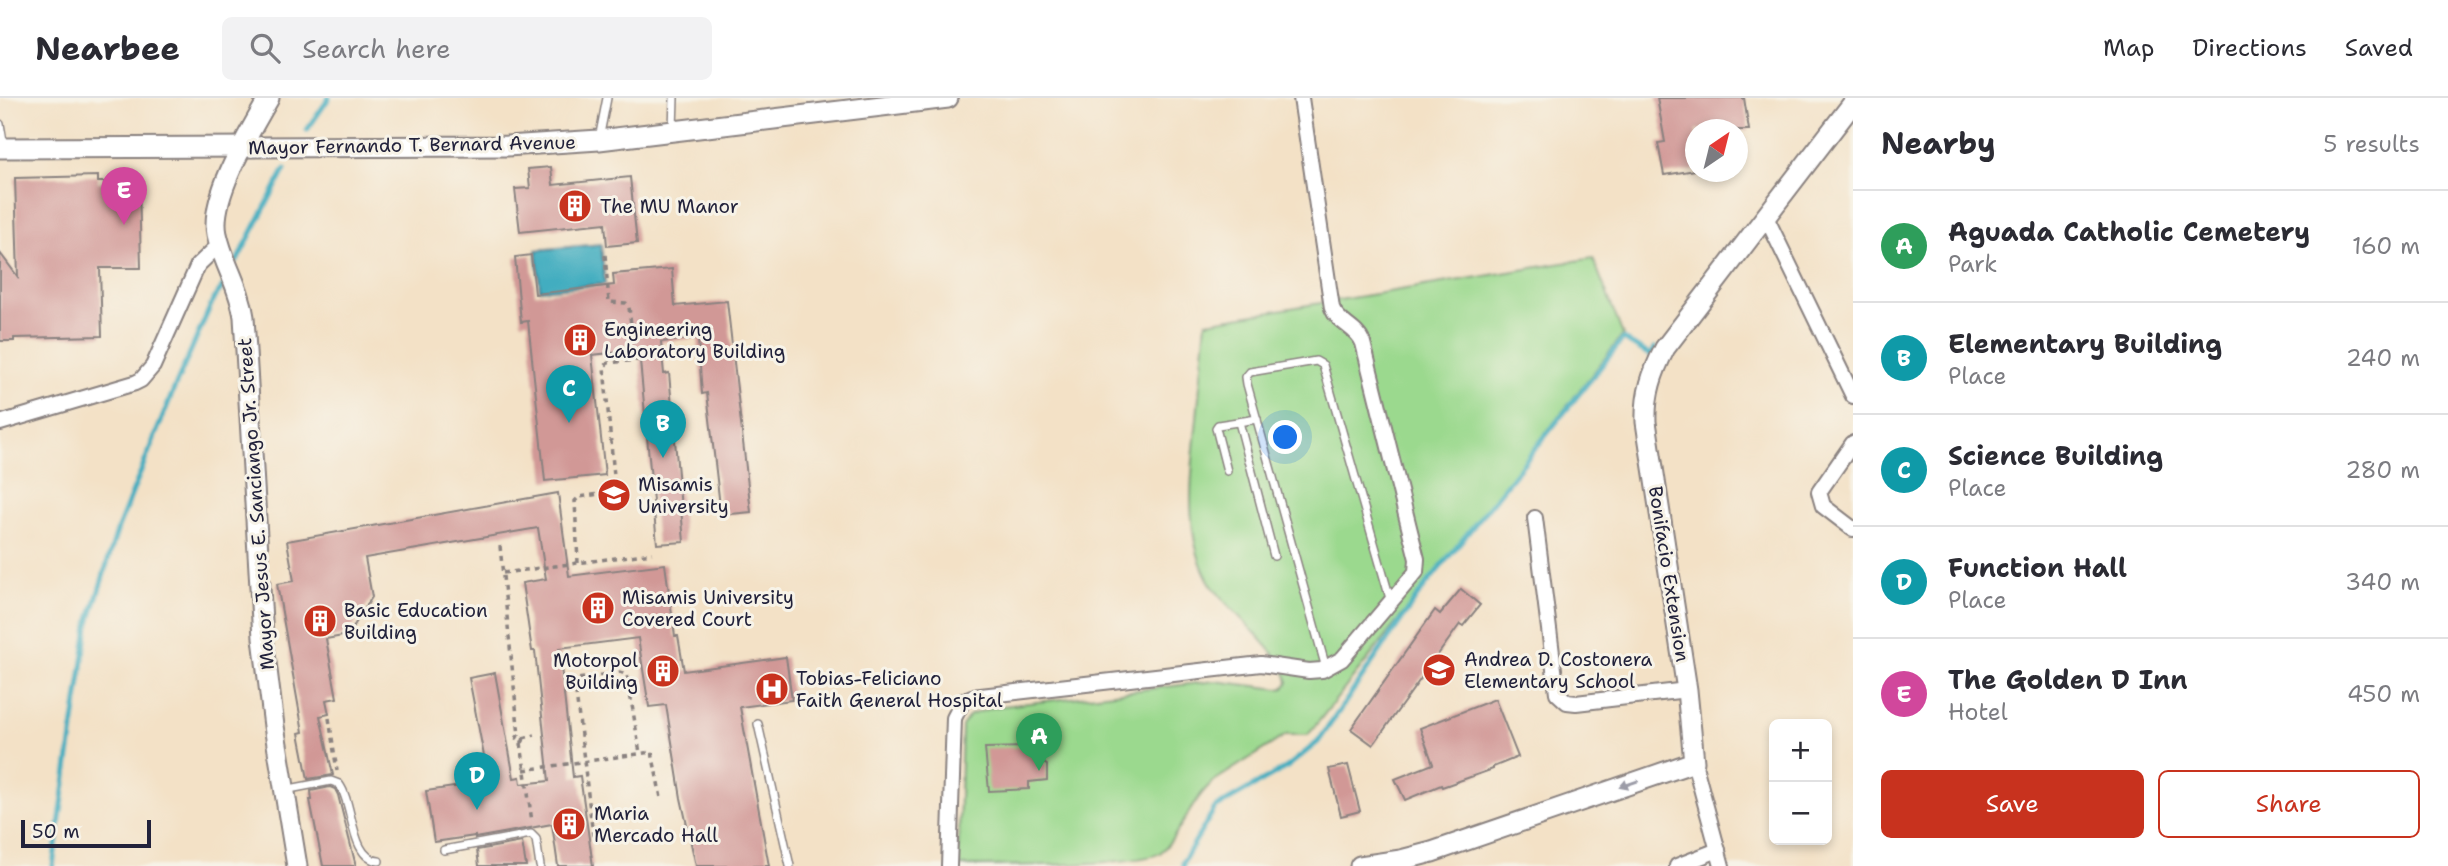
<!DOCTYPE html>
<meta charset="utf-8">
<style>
body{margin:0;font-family:"Shantell Sans",sans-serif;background:#f2f2f3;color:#2b2b33}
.controls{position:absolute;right:21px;bottom:21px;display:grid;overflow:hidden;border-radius:10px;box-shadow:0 4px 10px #0003}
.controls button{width:63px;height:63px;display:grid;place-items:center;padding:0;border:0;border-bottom:2px solid #e1e1e2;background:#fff;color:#2b2b33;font:35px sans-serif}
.compass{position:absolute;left:1685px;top:21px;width:63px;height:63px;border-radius:50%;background:#fff;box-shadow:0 4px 10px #0003;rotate:35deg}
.scale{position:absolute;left:21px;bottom:18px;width:130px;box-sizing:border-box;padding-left:7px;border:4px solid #22223b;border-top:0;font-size:19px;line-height:24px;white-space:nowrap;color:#22223b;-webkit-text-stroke:5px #f7f3e8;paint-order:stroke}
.you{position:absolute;left:1286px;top:340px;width:24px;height:24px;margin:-18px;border:5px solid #fff;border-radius:50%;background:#1a73e8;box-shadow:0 0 0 10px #1a73e833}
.badge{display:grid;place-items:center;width:46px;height:46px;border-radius:50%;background:#c8321e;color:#fff;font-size:23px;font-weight:700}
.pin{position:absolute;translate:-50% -58px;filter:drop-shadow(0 2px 4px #0008)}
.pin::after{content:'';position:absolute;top:37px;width:24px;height:21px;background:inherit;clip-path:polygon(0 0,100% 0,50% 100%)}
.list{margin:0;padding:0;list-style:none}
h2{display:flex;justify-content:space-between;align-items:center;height:91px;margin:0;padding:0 28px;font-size:30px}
h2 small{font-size:23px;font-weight:400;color:#7c7c81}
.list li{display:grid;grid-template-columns:46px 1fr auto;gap:21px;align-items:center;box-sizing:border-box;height:112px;padding:0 28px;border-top:2px solid #e1e1e2}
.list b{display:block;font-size:26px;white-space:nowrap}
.list p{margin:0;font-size:23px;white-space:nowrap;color:#7c7c81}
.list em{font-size:23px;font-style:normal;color:#7c7c81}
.actions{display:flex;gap:14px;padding:21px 28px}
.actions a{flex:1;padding:16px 0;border:2px solid #c8321e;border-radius:10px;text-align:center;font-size:24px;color:#c8321e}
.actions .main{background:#c8321e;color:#fff}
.icon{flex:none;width:38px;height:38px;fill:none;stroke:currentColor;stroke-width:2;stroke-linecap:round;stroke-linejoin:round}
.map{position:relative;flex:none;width:1853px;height:768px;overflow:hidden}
header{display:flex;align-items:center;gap:42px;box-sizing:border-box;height:98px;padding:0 35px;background:#fff;border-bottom:2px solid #e1e1e2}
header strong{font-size:33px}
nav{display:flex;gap:38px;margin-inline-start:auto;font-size:24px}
.search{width:490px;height:63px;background:#f2f2f3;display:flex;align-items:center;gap:18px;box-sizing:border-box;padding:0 24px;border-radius:10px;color:#7c7c81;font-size:26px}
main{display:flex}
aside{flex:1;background:#fff}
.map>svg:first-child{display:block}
</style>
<header>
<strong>Nearbee</strong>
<div class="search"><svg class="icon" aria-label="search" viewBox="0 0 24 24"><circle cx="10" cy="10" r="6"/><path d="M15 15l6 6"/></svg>Search here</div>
<nav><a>Map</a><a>Directions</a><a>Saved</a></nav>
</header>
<main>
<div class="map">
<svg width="1853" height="768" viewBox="0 0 1853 768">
<rect width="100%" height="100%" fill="#f7f3e8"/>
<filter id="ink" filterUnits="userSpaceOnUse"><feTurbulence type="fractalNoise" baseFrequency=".0143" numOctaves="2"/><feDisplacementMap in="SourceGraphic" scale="14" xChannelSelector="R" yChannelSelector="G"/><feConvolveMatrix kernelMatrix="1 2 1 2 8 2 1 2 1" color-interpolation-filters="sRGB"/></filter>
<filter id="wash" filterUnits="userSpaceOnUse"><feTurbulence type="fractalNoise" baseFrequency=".00686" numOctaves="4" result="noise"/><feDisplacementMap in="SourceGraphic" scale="28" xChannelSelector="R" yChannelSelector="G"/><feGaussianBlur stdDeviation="1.57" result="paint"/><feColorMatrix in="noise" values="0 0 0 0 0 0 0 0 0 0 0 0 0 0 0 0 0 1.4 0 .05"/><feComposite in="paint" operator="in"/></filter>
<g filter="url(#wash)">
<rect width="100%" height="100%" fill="#f3e1c6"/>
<path fill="#9bd98e" stroke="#5e7e64" stroke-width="2" d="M1593,160L1623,237L1308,637H1286L1214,683C1190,703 1181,736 1160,755C1137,768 994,768 958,768L962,628L970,617L994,609L1215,583L1279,591L1284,590L1288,584C1284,554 1225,511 1209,483C1182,435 1192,373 1197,320C1200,288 1203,256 1206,224Z"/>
<path fill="#42adc0" stroke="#32687e" stroke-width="2" d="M601,146L605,186L540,192L536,152Z"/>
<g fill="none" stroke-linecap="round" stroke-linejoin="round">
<g stroke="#42adc0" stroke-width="5">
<path d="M307,32L329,0"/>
<path d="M237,163L285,71"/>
<path d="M53,768L88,528L118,430L174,291L214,200L228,182"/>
<path d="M1183,768V764L1215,710L1287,669L1318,644L1419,496L1623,241L1650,257L1655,250"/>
</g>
</g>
<g id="blocks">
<g fill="#d19896">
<path d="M1657,0H1744L1749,32H1696V72L1664,77L1658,45L1665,44Z"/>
<path d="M551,69L553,87L630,79L637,145L607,148L605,125L520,134L515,91L530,90L528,71Z"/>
<path d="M98,78V84H139L141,170H100L102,238L14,240V243H0V155L18,179L15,80Z"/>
<path d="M531,157L535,196L614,187L613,176L672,171L675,208L727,203L751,414L721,417L707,295L702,296L698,240L661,244L664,276L669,275L684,444L657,446L639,252L592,257L605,377L545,383L528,223L521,224L515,159Z"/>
<path d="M558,395L569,478L665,466L675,538H678L684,573L786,559L792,602L740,609L769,768H696L681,700L666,607L649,609L638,540L559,550L573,679L580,678L593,768H558L552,726L475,740V738L434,744L426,693L489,684L469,580L495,575L514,680L520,679L521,686L549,683L535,553H532L522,485L546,481L538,430L365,460L372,499L348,537L326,541L337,600L326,602L329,616L320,618L333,677L308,681L299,635L303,634L277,486L294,483L287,443Z"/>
<path d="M1461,491L1480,507L1463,528L1460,526L1373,647L1351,631L1435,512L1440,516Z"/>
<path d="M1495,601L1518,659L1493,669V671L1442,689L1441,687L1405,702L1395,681L1433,666L1420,630Z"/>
<path d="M1027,649V656L1047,667V682L1029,684V691L989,693L985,650Z"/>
<path d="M1348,667L1360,713L1341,718L1329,671Z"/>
<path d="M330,689L335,691L338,697L356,768H323L310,702H312L311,693Z"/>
<path d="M522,744L526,768H479L477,752Z"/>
</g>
</g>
</g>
<g filter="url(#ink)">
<use href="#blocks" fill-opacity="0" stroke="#8a8280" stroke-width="2"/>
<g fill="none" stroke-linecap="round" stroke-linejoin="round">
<defs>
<g id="lane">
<path d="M0,26L4,49"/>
<path d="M673,31L674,0"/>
<path d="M599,41L607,0"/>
<path d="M1239,324L1274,458"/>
<path d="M1227,373L1216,330L1218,327L1257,321"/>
<path d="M1326,570L1247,286L1246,279L1250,274L1316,263L1323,267L1391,504"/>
<path d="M758,626L790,768"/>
<path d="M284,692L331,683L339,686C354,706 350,761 379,763"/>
<path d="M444,752L531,736L536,741L540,768"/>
</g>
<g id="street">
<path d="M1765,117L1853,298"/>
<path d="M0,325L135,285L141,282L153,268L198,167L220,146"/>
<path d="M1853,345L1819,394L1823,408L1853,431"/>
<path d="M1535,420L1557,595L1567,604L1576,605L1687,592"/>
<path d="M1694,664L1722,768"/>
<path d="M949,768L954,620L963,603L972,599L1261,566L1309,573L1322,572L1342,561L1416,474L1417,461L1363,245C1357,229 1338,226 1332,210L1301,0"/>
<path d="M1677,768L1718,752"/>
</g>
<g id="secondary">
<path d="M269,0C251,32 209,99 217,136C223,165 240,189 244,219L263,540L274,628L297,768"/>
<path d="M0,50L507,48L599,42L948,0"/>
<path d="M1360,768L1401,762L1432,754L1694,664L1687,592L1646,324C1645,296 1652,275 1665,250L1853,5"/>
</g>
</defs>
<use href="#lane" stroke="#8a8280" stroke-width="10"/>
<use href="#street" stroke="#8a8280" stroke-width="18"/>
<use href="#secondary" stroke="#8a8280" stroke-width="23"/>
<g stroke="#8a8280" stroke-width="3.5" stroke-dasharray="5 5" stroke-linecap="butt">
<path d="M605,157L609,204L626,205L629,209L635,262"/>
<path d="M500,448L519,638"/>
<path d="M578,465L575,403L579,399L612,394L615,389L604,269L608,265L684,257"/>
<path d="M503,475L652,455"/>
<path d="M329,620L337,673"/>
<circle cx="520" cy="641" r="3.5"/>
<path d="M523,640L535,637"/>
<path d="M521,645L532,724"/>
<path d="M524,672L652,654L661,700"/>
<path d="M593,738L575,587L578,581L620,574L627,577L640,655"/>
</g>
<use href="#lane" stroke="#fff" stroke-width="7"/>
<use href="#street" stroke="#fff" stroke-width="14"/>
<use href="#secondary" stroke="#fff" stroke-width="19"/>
</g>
<defs><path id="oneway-solid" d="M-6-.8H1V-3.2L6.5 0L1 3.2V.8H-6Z" transform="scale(1.75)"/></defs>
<use fill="#9c9ca7" href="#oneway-solid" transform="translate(1629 686) rotate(161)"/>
</g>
<defs>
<symbol id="building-disc" viewBox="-11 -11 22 22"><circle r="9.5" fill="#c8321e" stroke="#f7f3e8"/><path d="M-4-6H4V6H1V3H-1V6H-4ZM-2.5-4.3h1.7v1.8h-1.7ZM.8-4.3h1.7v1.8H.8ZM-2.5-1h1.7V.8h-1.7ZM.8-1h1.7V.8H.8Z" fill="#fff"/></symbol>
<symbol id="university-disc" viewBox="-11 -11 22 22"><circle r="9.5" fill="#c8321e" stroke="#f7f3e8"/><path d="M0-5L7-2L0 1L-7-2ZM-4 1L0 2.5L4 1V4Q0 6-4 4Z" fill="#fff"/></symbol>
<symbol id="school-disc" viewBox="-11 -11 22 22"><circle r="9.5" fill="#c8321e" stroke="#f7f3e8"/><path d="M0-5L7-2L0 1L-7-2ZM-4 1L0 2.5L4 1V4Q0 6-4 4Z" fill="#fff"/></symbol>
<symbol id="hospital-disc" viewBox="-11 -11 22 22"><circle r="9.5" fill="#c8321e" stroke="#f7f3e8"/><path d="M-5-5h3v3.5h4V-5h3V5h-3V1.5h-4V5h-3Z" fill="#fff"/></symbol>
</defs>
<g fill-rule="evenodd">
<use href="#building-disc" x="556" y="89" width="38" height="38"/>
<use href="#building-disc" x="561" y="223" width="38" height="38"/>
<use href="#university-disc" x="595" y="378" width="38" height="38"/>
<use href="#building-disc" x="579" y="491" width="38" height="38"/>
<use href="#building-disc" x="301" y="504" width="38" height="38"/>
<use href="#school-disc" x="1420" y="553" width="38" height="38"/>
<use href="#building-disc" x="644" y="554" width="38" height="38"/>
<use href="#hospital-disc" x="753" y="572" width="38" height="38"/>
<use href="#building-disc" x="550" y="707" width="38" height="38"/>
</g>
<g text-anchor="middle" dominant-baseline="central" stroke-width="6" stroke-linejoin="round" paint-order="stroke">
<g font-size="19" fill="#22223b" stroke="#f7f3e8">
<text transform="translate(412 47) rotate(-1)">Mayor Fernando T. Bernard Avenue</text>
<text transform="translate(256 406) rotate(-94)">Mayor Jesus E. Sanciango Jr. Street</text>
<text transform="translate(1669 476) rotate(81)">Bonifacio Extension</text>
</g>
<g font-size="19" fill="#22223b" stroke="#f7f3e8" text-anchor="start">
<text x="600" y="108">The MU Manor</text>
<text x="604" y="231">Engineering<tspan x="604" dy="22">Laboratory Building</tspan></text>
<text x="638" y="386">Misamis<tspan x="638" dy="22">University</tspan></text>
<text x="622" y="499">Misamis University<tspan x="622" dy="22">Covered Court</tspan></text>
<text x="344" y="512">Basic Education<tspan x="344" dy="22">Building</tspan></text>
<text x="1464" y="561">Andrea D. Costonera<tspan x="1464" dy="22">Elementary School</tspan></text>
<text x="638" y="562" text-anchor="end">Motorpol<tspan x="638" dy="22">Building</tspan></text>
<text x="796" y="580">Tobias-Feliciano<tspan x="796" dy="22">Faith General Hospital</tspan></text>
<text x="594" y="715">Maria<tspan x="594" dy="22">Mercado Hall</tspan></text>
</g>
</g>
</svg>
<div class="controls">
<button>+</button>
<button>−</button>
</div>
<svg class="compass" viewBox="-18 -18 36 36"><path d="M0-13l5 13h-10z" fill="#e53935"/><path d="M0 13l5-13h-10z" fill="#7c7c81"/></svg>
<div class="scale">50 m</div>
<div class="you"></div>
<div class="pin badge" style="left:1039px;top:673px;background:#2e9e5b">A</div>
<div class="pin badge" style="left:663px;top:360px;background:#0f9aa8">B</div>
<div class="pin badge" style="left:569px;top:325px;background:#0f9aa8">C</div>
<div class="pin badge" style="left:477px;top:712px;background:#0f9aa8">D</div>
<div class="pin badge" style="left:124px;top:127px;background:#d1479c">E</div>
</div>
<aside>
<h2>Nearby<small>5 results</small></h2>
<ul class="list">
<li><span class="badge" style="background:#2e9e5b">A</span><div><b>Aguada Catholic Cemetery</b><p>Park</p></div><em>160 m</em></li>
<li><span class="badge" style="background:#0f9aa8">B</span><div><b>Elementary Building</b><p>Place</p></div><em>240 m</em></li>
<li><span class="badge" style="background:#0f9aa8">C</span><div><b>Science Building</b><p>Place</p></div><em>280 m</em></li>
<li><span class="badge" style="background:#0f9aa8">D</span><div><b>Function Hall</b><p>Place</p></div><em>340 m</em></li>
<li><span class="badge" style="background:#d1479c">E</span><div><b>The Golden D Inn</b><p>Hotel</p></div><em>450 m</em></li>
</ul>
<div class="actions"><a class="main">Save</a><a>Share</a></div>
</aside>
</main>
